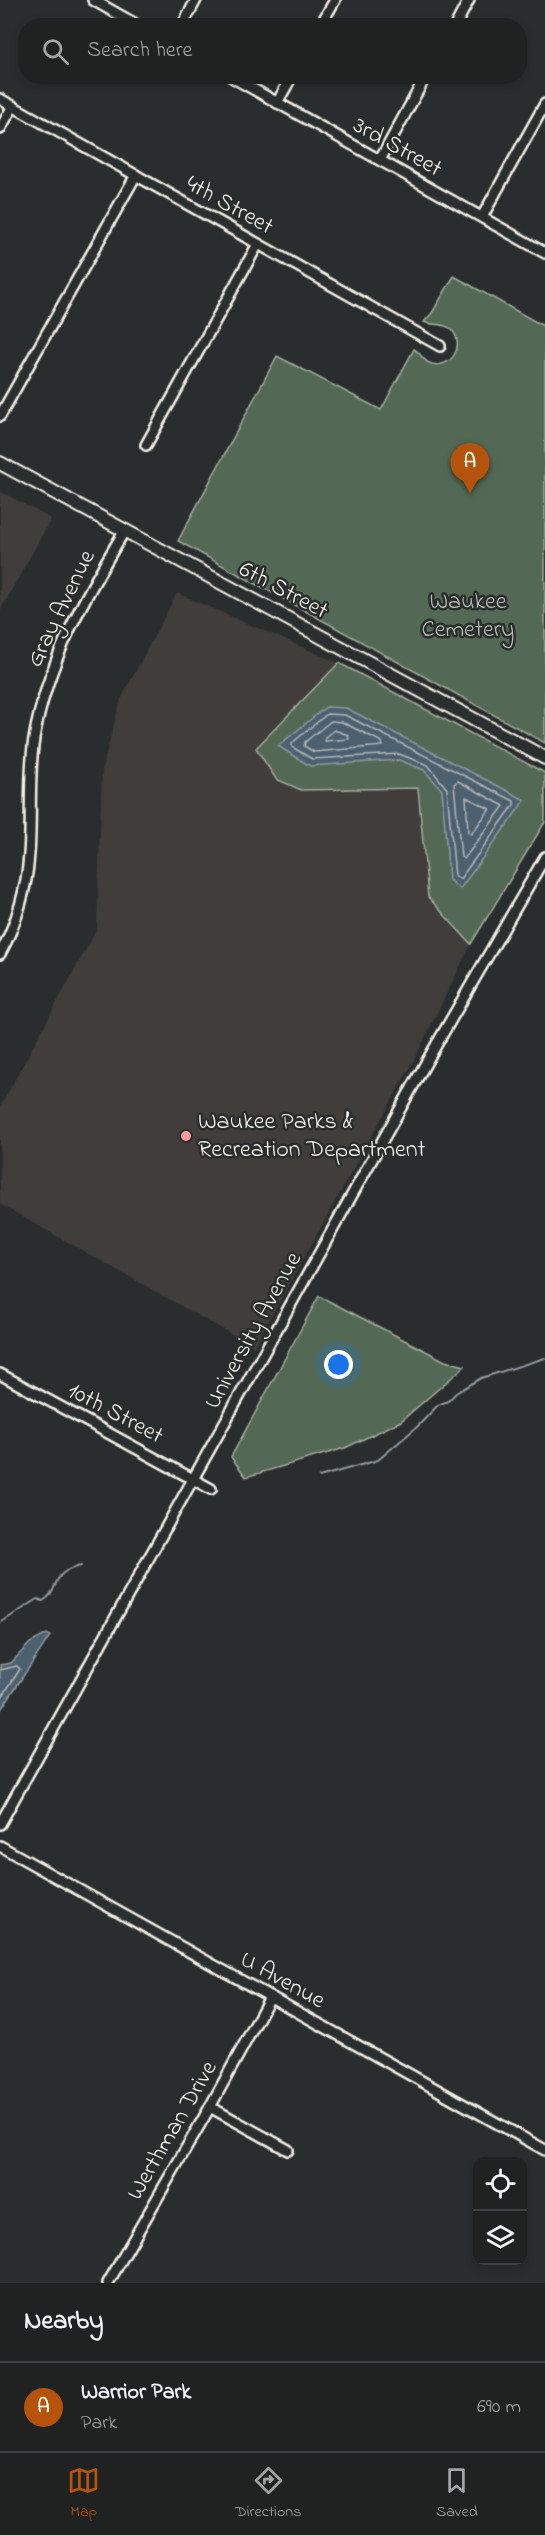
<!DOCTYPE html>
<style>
body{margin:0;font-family:"Indie Flower",sans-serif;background:#2d2f2f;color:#f1f3f6}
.controls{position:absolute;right:18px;bottom:18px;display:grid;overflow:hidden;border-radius:12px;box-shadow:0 3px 9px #0003}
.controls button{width:54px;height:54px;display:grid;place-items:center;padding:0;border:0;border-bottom:2px solid #3d3f40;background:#202222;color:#f1f3f6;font:30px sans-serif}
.you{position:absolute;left:339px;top:1365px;width:21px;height:21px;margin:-15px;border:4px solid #fff;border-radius:50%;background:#1a73e8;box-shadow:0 0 0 9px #1a73e833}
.badge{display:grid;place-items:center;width:39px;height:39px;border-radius:50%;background:#b45309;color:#fff;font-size:20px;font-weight:700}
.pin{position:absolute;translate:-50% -50px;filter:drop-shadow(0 2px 3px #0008)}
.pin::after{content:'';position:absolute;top:32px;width:21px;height:18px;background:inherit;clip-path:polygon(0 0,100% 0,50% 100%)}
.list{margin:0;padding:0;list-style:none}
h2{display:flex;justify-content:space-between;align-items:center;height:78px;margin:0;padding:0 24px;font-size:26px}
h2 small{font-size:20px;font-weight:400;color:#a2a4a5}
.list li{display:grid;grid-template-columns:39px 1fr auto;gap:18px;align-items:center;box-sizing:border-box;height:90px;padding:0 24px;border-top:2px solid #3d3f40}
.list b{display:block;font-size:22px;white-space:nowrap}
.list p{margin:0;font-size:20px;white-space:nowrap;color:#a2a4a5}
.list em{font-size:20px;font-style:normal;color:#a2a4a5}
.icon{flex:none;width:33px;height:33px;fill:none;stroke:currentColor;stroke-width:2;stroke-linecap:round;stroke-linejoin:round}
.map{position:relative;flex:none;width:545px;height:2283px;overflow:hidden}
.search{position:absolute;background:#202222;box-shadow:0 3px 9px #0003;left:18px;right:18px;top:18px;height:66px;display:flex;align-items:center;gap:15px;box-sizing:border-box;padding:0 21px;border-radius:24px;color:#a2a4a5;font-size:22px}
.sheet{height:168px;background:#202222}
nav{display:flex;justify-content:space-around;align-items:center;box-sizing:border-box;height:84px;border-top:2px solid #3d3f40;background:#202222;font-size:16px;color:#a2a4a5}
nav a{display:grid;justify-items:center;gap:3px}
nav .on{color:#b45309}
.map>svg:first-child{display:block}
</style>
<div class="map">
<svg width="545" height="2283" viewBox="0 0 545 2283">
<rect width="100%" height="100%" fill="#2a2d2e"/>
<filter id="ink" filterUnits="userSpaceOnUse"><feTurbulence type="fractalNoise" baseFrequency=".0167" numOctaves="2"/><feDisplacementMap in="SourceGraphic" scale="12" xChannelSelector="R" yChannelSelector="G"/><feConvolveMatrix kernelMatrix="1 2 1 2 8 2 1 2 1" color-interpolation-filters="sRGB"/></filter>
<g filter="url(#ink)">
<g fill="#3f3e3b">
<path d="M0,491L51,519L0,611Z"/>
<path d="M177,593L339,663L256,748L301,790L418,788L428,897L471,944L411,1066L254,1347L0,1204V1107L97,929L102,769L121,699Z"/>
</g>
<g fill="#536955" stroke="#a4ad9e" stroke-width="1.5">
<path d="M454,276L545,327V743L178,541L277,356L381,410L414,349C421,353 423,362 432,364C452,369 466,344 451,329C442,322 432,326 424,322L432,313Z"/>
<path d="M339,663L545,773V822L471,944L428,897L418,788L301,790L276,779L256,748Z"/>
<path d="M319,1296L445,1361L465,1366L401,1421L345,1448L246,1477L231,1457Z"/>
</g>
<g fill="#4e6070" stroke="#909aa0" stroke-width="1.5">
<path d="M326,707L346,708L525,800L460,889L449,880L442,790L424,770L399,760L310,766L278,746Z"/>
<path d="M47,1634L50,1636L0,1711V1665L11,1663L30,1643Z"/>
</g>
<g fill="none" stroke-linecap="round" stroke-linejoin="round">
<g stroke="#b2b7b8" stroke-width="1.5">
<path d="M327,714L345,715L514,801V805L460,879L455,876L447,789L428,765L399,754L312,759L292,747V743Z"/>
<path d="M331,721L342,722L382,742L383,746L314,752L304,746L305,742Z"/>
<path d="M334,730L348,735L349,739L325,741V737Z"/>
<path d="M458,781L504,806L464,859L461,857L454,784Z"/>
<path d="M466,797L490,809L471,834L468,832Z"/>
<path d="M0,1670L17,1666L20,1669L0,1700"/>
</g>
<g stroke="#909aa0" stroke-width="2">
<path d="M319,1477L378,1460L418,1426L438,1405L448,1401L456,1393L481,1378L545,1358"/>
<path d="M0,1623L38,1599L43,1601C62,1590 47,1573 81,1566"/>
</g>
<defs>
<g id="minor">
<path d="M93,0L139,26"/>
<path d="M182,26L196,0"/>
<path d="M320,26L335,0"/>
<path d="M455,26L469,0"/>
<path d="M230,76L545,253"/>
<path d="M0,99L440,346"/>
<path d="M277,103L292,76"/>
<path d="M0,129L13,106"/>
<path d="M380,160L426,76"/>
<path d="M482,217L545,104"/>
<path d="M0,416L136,175"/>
<path d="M146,445L258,244"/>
<path d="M0,954C16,924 27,888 29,854C32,816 28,777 34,739C47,662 85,596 125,530"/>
<path d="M0,1374L211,1489"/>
<path d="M0,1824L427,1061L545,857"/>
<path d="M0,1846L545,2150"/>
<path d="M210,2107L288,2150"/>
<path d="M108,2283L210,2107L270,1997"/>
</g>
<path id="major" d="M0,463L545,758"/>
</defs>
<use href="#minor" stroke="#f4f1e8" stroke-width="14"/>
<use href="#major" stroke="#f4f1e8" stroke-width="16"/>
<use href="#minor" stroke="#2a2d2e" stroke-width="9"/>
<use href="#major" stroke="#2a2d2e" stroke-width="12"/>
</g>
</g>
<circle fill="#ff9aa2" stroke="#2a2d2e" stroke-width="2" cx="186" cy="1136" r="6"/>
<g text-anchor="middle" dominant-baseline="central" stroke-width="5" stroke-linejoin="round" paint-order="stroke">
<g font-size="24" fill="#f4f1e8" stroke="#2a2d2e">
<text transform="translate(397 148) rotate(29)">3rd Street</text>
<text transform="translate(229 206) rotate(29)">4th Street</text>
<text transform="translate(283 591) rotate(28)">6th Street</text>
<text transform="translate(62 609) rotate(-64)">Gray Avenue</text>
<text transform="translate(254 1331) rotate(-61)">University Avenue</text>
<text transform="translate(115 1414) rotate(28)">10th Street</text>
<text transform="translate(282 1981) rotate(29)">U Avenue</text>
<text transform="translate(173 2131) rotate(-60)">Werthman Drive</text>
</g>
<g font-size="24" fill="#b4bbad" stroke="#2a2d2e">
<text x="468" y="602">Waukee<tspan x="468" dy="28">Cemetery</tspan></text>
</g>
<g font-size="24" fill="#f4f1e8" stroke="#2a2d2e" text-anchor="start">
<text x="198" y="1122">Waukee Parks &amp;<tspan x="198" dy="28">Recreation Department</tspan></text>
</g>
</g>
</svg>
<div class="controls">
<button><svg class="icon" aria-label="locate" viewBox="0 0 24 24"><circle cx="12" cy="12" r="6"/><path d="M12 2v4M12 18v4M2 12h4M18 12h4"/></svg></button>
<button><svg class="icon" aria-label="layers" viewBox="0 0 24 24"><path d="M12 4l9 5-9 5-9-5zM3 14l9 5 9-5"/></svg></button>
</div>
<div class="you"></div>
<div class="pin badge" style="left:470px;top:493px">A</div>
<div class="search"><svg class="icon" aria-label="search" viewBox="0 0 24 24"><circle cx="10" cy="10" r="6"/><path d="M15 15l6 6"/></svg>Search here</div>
</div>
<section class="sheet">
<h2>Nearby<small></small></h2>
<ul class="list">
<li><span class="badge">A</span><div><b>Warrior Park</b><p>Park</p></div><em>690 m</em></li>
</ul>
</section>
<nav>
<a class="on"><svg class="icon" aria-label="map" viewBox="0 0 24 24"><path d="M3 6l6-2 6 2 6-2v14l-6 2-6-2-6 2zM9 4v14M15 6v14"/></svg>Map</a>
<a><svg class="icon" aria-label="directions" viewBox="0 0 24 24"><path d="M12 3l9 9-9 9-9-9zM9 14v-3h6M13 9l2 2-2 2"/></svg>Directions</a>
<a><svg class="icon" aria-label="saved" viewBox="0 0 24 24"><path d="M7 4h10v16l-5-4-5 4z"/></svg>Saved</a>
</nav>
